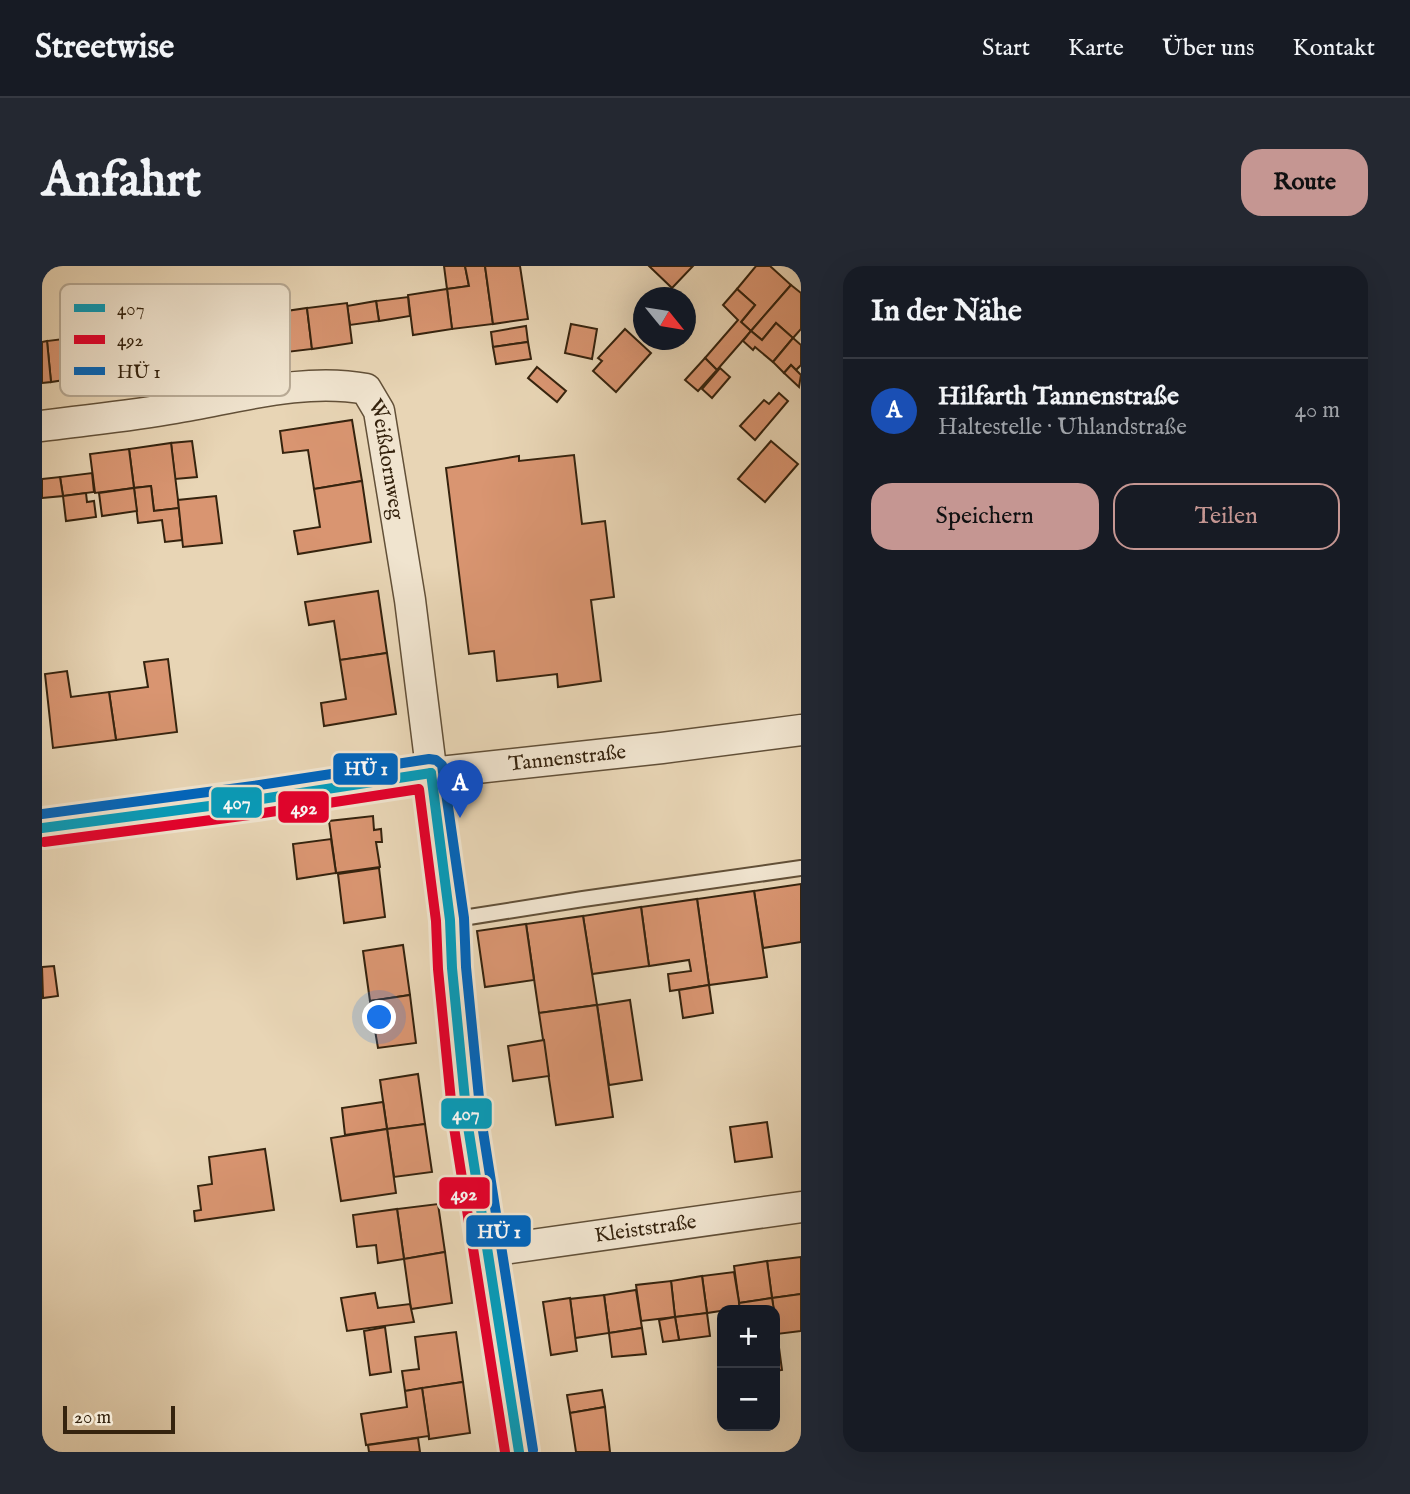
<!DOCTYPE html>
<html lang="de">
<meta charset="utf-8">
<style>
body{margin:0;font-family:"IM FELL English",serif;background:#242831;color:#f1f3f6}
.controls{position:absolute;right:21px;bottom:21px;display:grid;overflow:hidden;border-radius:14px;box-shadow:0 7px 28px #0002}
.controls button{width:63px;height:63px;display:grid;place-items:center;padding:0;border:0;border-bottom:2px solid #363941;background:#171b24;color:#f1f3f6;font:35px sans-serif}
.compass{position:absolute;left:591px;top:21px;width:63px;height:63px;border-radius:50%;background:#171b24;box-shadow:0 7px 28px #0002;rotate:120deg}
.scale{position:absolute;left:21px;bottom:18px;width:112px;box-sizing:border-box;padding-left:7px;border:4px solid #35230e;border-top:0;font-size:19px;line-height:24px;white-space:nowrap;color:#35230e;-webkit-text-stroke:5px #f0e4cf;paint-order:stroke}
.you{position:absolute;left:338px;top:752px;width:24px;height:24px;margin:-18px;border:5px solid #fff;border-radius:50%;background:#1a73e8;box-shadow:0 0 0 10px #1a73e833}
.badge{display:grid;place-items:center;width:46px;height:46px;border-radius:50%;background:#c59692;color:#fff;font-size:23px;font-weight:700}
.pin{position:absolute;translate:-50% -58px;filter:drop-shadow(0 2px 4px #0008)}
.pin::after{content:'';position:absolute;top:37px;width:24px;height:21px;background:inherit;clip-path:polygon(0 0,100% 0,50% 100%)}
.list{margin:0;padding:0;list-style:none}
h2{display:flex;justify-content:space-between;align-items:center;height:91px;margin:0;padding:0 28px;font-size:30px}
h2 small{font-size:23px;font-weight:400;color:#9ea1a6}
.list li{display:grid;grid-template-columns:46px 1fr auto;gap:21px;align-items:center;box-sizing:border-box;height:105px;padding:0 28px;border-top:2px solid #363941}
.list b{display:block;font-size:26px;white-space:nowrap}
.list p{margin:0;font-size:23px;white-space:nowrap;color:#9ea1a6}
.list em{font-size:23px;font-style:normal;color:#9ea1a6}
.actions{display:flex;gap:14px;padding:21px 28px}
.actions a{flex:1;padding:16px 0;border:2px solid #c59692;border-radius:21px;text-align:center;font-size:24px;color:#c59692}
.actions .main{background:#c59692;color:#111}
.map{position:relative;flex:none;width:759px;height:1186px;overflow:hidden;border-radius:21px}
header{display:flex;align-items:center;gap:42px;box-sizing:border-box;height:98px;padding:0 35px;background:#171b24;border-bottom:2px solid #363941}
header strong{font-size:33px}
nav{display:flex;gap:38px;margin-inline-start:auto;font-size:24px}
.intro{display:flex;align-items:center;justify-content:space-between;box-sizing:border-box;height:168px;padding:0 42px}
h1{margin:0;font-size:49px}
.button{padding:18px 32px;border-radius:21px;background:#c59692;color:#111;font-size:24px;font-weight:700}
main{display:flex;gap:42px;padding:0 42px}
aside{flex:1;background:#171b24;border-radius:21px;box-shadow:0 7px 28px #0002}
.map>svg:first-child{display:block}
</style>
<header>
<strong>Streetwise</strong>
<nav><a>Start</a><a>Karte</a><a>Über uns</a><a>Kontakt</a></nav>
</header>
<div class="intro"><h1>Anfahrt</h1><a class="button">Route</a></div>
<main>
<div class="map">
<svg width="759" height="1186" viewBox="0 0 759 1186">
<rect width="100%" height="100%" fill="#e8d5b5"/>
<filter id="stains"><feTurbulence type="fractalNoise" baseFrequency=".00286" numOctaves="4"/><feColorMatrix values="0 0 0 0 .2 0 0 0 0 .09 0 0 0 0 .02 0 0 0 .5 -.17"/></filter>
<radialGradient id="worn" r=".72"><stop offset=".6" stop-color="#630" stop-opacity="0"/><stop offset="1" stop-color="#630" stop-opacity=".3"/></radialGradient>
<g fill="#d99571" stroke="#35230e" stroke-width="2">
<path d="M402,0H423L427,20L405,23Z"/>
<path d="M423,0H443L451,58L410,63L405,23L427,20Z"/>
<path d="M443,0H478L486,53L451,58Z"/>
<path d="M607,0H651L630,22Z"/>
<path d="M714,0H728L749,19L709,65L699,56L713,39L695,23Z"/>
<path d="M749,19L759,27V63L751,72L734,57L720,74L709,65Z"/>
<path d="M241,20L244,45L265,42L270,83L228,88L222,23Z"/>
<path d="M405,23L410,63L371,69L366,29Z"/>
<path d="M695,23L713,39L699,56L709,65L675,104L663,92L696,54L681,39Z"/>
<path d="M366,31L368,50L337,55L334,35Z"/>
<path d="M334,35L337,55L308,59L305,40Z"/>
<path d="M305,37L310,77L270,83L265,42Z"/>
<path d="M734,57L751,72L731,96L713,81L711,84L701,75L709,65L720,74Z"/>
<path d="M529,58L555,63L550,93L523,87Z"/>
<path d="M484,60L486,76L451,81L449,66Z"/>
<path d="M583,63L609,87L574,126L551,105L560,95L556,92Z"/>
<path d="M45,70L49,110L9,116L5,75Z"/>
<path d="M751,72L759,79V99L754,104L749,99L742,107L731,96Z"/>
<path d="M5,75L9,116L0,117V76Z"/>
<path d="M486,76L489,93L454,98L451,81Z"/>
<path d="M663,92L675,104L656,125L643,114Z"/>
<path d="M749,99L759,109L757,121L742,107Z"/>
<path d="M495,101L524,125L515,136L486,112Z"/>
<path d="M678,102L688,111L670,132L660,123Z"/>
<path d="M737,127L746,135L713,174L698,160L722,134L727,138Z"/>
<path d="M310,154L320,215L272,223L266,184L241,187L238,165Z"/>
<path d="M150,175L155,211L133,213L129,177Z"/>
<path d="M729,175L756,198L723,236L696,213Z"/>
<path d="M129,177L137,242L112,245L109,220L92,222L87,183Z"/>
<path d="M87,183L92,222L53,227L48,188Z"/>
<path d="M532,189L540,258L563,255L572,331L549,334L559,415L516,421L515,408L455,415L452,385L427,388L404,202L477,190V195Z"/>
<path d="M50,207L52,226L21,230L18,211Z"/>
<path d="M18,211L21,230L0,232V213Z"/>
<path d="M320,215L329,276L256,288L252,265L278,261L272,223Z"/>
<path d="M109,220L112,245L137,242L140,274L123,276L120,254L96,257L92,222Z"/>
<path d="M92,222L95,245L60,250L57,227Z"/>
<path d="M44,227L45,236L52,235L54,251L24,255L21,230Z"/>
<path d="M174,230L180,277L141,281L136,234Z"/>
<path d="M336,325L345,387L298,394L292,355L267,359L263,336Z"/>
<path d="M345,387L354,448L282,460L279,437L304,433L298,394Z"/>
<path d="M126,393L135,466L74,474L67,426L106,421L102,396Z"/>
<path d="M25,405L29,431L67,426L74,474L11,482L3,408Z"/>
<path d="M331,550L332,564L339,563L340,576H334L338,601L294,607L287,555Z"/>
<path d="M289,573L294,607L255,613L251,578Z"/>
<path d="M337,602L343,651L302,657L296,608Z"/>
<path d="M759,618V676L721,682L712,625Z"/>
<path d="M712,625L725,711L667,719L655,633Z"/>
<path d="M655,633L667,719L628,725L626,708L649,705L647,694L607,700L599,641Z"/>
<path d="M599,641L607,700L550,708L541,650Z"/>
<path d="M541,650L555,739L497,747L484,658Z"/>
<path d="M484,658L492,714L443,721L435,665Z"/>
<path d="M361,679L368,729L328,735L321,685Z"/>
<path d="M12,700L16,730L1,732L0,701Z"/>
<path d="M667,719L671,747L641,752L637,724Z"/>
<path d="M368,729L374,777L336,782L328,735Z"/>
<path d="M588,734L600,814L567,819L555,739Z"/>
<path d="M555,739L571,851L514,859L497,747Z"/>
<path d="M502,774L507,810L471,815L466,780Z"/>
<path d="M376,808L383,858L345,863L338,814Z"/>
<path d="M341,836L345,863L303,869L300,842Z"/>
<path d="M725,856L730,891L693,896L688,861Z"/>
<path d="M383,858L390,906L352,911L345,863Z"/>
<path d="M345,863L354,927L299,935L289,872Z"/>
<path d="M223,883L232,944L153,955L152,945L159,944L156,920L170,918L167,891Z"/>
<path d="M396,938L403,986L362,993L355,943Z"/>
<path d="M355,943L362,993L336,997L334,979L315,981L311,949Z"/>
<path d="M403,986L410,1037L369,1043L362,993Z"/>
<path d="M759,991V1028L730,1032L725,995Z"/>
<path d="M725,995L730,1032L697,1037L692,1000Z"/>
<path d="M692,1006L698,1042L665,1047L660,1010Z"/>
<path d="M660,1010L665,1047L633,1051L629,1015Z"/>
<path d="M629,1015L633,1051L599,1055L594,1019Z"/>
<path d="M594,1024L600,1062L567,1067L562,1029Z"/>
<path d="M333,1027L336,1042L368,1038L372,1056L305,1065L299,1032Z"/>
<path d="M759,1028V1065L735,1068L730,1032Z"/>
<path d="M562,1029L567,1067L533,1072L528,1033Z"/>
<path d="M528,1032L535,1085L509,1089L501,1036Z"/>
<path d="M730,1032L732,1044H698L697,1037Z"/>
<path d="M665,1047L668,1070L637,1074L633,1051Z"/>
<path d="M633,1051L637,1074L621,1076L617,1054Z"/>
<path d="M733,1052L740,1104L733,1105Z"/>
<path d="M343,1061L349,1106L328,1109L322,1065Z"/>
<path d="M600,1062L604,1088L570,1091L567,1067Z"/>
<path d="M414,1066L421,1116L363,1125L360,1105L377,1103L373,1071Z"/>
<path d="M421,1116L428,1167L387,1173L380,1122Z"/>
<path d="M380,1122L387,1170L324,1179L319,1148L365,1141L363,1125Z"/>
<path d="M560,1124L563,1141L528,1147L525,1129Z"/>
<path d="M563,1141L568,1186H534L528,1147Z"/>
<path d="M376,1172L378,1186H327L326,1179Z"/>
</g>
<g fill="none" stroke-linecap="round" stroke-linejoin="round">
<defs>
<path id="service" d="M408,654L541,633L759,602"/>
<g id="minor">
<path id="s1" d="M0,160C44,154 89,150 133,142C194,132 262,111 324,123L337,145L368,334L408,654L410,702L425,854L447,985L465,1119L477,1186"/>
<path id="s2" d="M0,562L213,534L389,507L620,482L759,464"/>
<path id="s3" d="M447,985L759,941"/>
</g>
</defs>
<use href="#service" stroke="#625038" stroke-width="18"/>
<use href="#minor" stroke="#625038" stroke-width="33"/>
<use href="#service" stroke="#f0e4cf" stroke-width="14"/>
<use href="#minor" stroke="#f0e4cf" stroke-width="30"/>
<defs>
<g id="bus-1">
<path d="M389,507L408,654L410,702L425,854L477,1186"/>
<path d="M0,562L213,534L389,507"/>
</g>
<path id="bus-2" d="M2,576L215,548L377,523L394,655L396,703L411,855L463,1186"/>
<path id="bus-3" d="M0,548L211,520L387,493L394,494L400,499L422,652L424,701L439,852L491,1184"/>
</defs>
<use href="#bus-1" stroke="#f0e4cf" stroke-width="16"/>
<use href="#bus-2" stroke="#f0e4cf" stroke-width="16"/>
<use href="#bus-3" stroke="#f0e4cf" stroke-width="16"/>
<use href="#bus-1" stroke="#059cbb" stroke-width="10"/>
<use href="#bus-2" stroke="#e4002b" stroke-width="10"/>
<use href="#bus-3" stroke="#0065bd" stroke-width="10"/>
</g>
<g text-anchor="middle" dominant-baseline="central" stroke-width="5" stroke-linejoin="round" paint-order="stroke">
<g font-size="21" fill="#35230e" stroke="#f0e4cf">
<text stroke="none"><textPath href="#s1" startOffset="402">Weißdornweg</textPath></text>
<text stroke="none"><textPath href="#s2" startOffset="530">Tannenstraße</textPath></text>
<text stroke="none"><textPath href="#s3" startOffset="158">Kleiststraße</textPath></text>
</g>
</g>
<rect x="18" y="18" width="230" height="112" rx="10" fill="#f0e4cf" stroke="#b8aa95" stroke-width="2"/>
<rect x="32" y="38" width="31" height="8" fill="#059cbb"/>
<rect x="32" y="69" width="31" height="9" fill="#e4002b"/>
<rect x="32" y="101" width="31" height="8" fill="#0065bd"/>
<g font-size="19" fill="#35230e">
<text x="75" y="49">407</text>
<text x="75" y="80">492</text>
<text x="75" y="112">HÜ 1</text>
</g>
<g stroke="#f0e4cf" stroke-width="2.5">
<rect x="290" y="486" width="67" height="34" rx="7" fill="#0065bd"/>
<rect x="168" y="520" width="53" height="33" rx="7" fill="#059cbb"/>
<rect x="235" y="524" width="53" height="34" rx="7" fill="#e4002b"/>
<rect x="398" y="831" width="53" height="33" rx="7" fill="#059cbb"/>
<rect x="396" y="910" width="53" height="34" rx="7" fill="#e4002b"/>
<rect x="423" y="948" width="67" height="34" rx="7" fill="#0065bd"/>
</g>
<g font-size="19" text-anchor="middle" font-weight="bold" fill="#fff">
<text x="324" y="509">HÜ 1</text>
<text x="195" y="543">407</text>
<text x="262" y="548">492</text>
<text x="424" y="854">407</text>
<text x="422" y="934">492</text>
<text x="457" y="972">HÜ 1</text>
</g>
<rect width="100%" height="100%" filter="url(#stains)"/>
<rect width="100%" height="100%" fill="url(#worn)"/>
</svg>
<div class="controls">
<button>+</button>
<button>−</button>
</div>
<svg class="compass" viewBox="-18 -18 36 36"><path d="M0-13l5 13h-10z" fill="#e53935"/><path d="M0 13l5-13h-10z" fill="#9ea1a6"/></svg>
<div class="scale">20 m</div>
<div class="you"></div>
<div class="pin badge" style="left:418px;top:552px;background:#1a4fb4">A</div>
</div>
<aside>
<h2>In der Nähe<small></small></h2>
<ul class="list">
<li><span class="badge" style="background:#1a4fb4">A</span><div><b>Hilfarth Tannenstraße</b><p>Haltestelle · Uhlandstraße</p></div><em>40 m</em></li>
</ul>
<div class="actions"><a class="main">Speichern</a><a>Teilen</a></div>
</aside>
</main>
